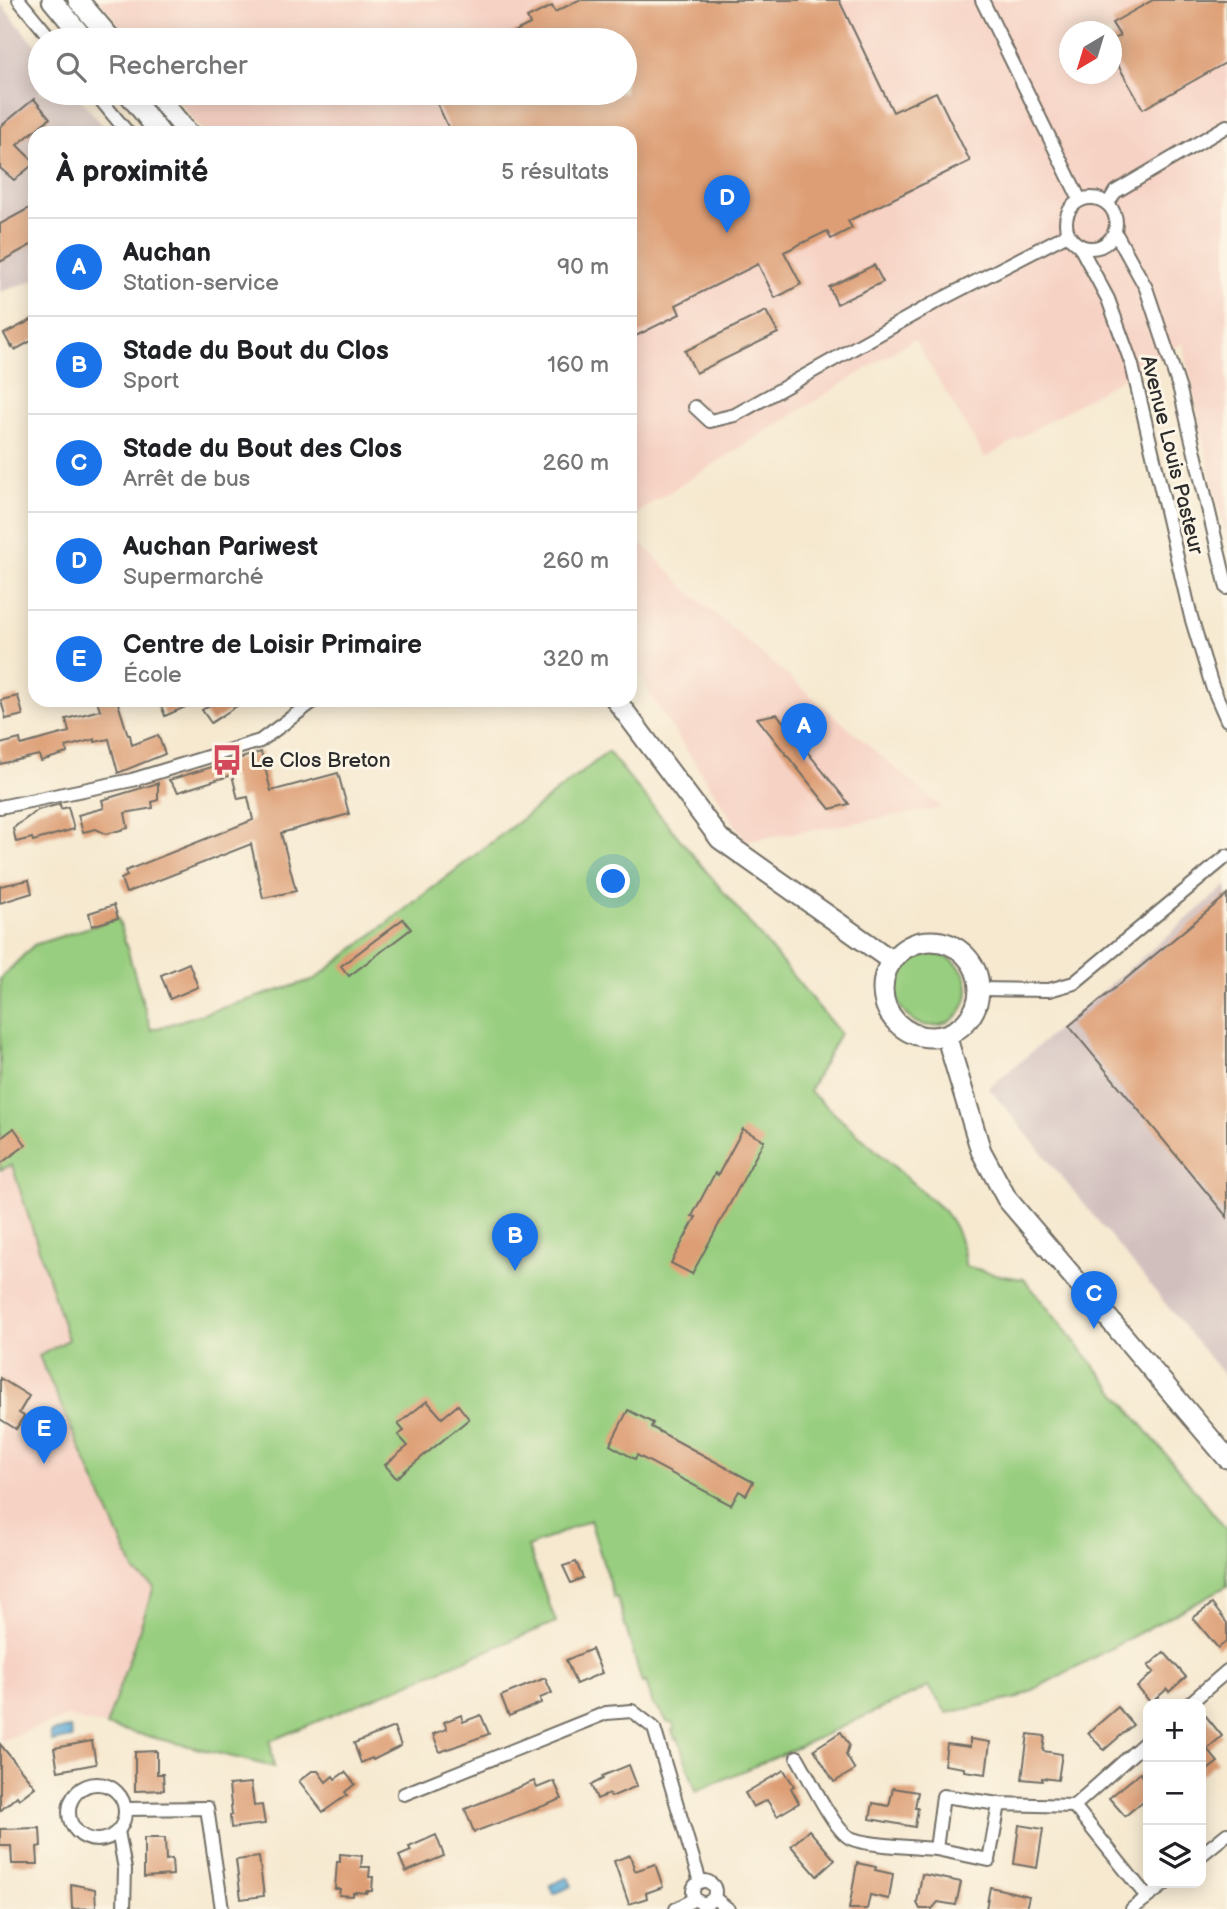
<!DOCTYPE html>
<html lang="fr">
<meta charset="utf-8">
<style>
body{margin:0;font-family:"Balsamiq Sans",sans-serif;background:#f6f6f6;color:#202124}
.controls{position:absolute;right:21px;bottom:21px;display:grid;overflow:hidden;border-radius:14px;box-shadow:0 4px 18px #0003}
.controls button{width:63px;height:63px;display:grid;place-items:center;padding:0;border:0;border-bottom:2px solid #e0e0e0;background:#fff;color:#202124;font:35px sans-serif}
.compass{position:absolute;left:1059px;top:21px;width:63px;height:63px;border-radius:50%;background:#fff;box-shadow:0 4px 18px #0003;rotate:218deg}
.you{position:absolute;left:614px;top:882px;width:24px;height:24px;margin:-18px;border:5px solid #fff;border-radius:50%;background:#1a73e8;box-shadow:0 0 0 10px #1a73e833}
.badge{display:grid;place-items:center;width:46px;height:46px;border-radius:50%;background:#1a73e8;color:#fff;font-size:23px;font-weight:700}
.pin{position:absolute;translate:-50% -58px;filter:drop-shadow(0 2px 4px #0008)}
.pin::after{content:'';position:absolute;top:37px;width:24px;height:21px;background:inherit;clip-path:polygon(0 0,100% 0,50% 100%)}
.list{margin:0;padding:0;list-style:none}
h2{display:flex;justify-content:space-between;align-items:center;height:91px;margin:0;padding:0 28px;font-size:30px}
h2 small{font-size:23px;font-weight:400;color:#757577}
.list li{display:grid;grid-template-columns:46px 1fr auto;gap:21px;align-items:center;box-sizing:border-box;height:98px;padding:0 28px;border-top:2px solid #e0e0e0}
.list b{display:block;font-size:26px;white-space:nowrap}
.list p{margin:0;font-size:23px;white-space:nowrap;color:#757577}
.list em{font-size:23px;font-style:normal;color:#757577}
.icon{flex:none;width:38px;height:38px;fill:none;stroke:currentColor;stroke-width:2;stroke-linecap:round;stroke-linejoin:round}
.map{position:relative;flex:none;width:1227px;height:1909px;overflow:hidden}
.search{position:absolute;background:#fff;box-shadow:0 4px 18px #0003;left:28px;top:28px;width:609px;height:77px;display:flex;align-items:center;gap:18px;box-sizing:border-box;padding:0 24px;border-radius:38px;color:#757577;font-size:26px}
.panel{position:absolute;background:#fff;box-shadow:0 4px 18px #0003;left:28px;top:126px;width:609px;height:581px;border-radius:21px}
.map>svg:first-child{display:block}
</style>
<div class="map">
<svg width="1227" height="1909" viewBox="0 0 1227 1909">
<rect width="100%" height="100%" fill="#fcf5e5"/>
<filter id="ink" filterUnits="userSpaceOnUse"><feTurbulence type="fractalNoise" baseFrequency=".0143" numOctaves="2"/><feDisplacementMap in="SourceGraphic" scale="14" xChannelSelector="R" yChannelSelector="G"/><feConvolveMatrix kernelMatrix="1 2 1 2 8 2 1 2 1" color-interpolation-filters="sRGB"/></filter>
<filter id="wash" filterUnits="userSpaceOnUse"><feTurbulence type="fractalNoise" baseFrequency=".00686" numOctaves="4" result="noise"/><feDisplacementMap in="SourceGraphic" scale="28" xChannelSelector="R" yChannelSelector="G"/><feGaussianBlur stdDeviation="1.57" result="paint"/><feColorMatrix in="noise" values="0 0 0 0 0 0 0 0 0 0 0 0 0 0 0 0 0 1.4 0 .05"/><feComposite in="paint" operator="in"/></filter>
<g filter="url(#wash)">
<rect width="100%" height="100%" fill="#f6e9d0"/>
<g fill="#f6d2c4" fill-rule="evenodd">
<path d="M99,0H1227V539L1214,490L1183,343L985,458L914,339L647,506L630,521V133H204L172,93H625V40H131ZM1070,32H1112V74H1070Z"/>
<path d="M630,532L693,595L942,808L746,841L653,699L630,657Z"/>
<path d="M11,1165L68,1340L40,1356L154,1587L106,1726L67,1717L0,1741V1170Z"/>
</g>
<g fill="#d1bfbe">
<path d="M0,3L40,51V93H75L109,133H35V280L0,292Z"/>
<path d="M1227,885V1379L989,1088Z"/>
</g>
<g fill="#98ce7f" stroke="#627c55" stroke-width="2">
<path d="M608,752L840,1033L809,1091L944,1211C956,1226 965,1248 965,1266L1003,1276L1024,1279L1227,1530V1586L1018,1698L947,1713L928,1687L785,1753L696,1791L678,1738L675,1739L672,1730L675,1729L673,1723H668L659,1710L653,1705L646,1682L642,1683L617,1597L614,1598L590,1520L528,1547L556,1622L270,1741L274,1767L106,1726L154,1587L135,1572L39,1356L68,1340L12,1165L0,1170V979L34,945L118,918L151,1030L315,979Z"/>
<circle cx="932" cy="990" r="36"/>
</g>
<g fill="#59a7d3" stroke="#42697f" stroke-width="2">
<path d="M70,1728L72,1738L52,1742L50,1732Z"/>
<path d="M568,1877L572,1886L554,1894L550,1885Z"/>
</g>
<g id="blocks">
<g fill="#dd9e75">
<path d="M579,0H839L893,112L936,92L970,161L848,221L852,228L831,239L827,231L784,252L801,284L783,294L775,298L758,264L676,305L680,314L630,339V133H451L432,93H625V40H497L530,24L527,18L552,6L555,12Z"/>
<path d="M1153,0H1227V62L1143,109L1111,53V40L1120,36L1112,23Z"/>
<path d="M34,99L50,118L17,145L35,163L14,180L0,168V127Z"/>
<path d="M35,205V243L0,262V224Z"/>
<path d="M874,265L883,282L837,304L829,287Z"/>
<path d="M766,311L778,333L696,373L685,351Z"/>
<path d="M35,318V339L15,350L12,346L11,347L4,334Z"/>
<path d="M18,696L23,715L6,719L1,700Z"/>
<path d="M97,700H117L128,735H130L132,745L158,735L165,754L118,773L109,739L95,742V739L66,747L67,753L41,761L39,755L0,764V744L20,739L21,745L69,732L66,719L100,710Z"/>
<path d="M159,700H201L165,716Z"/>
<path d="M217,700H246L211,723L202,710Z"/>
<path d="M777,714L849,804L830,809L757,718Z"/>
<path d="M261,752L271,791L338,773L349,814L281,833L296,891L263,898L251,844L126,893L121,879L127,876L125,871L253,820L248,797L238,799L232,775L178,792L169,780Z"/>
<path d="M158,783V800L152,802L153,808L125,813L128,828L106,834L96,829L83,832L78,815L104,808L102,800Z"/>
<path d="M60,804L61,809L68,807L74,829L33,841L32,838L16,842L13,828L38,810Z"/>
<path d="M29,880L32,893L0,903V886Z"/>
<path d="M1227,895V1217L1069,1026Z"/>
<path d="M114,905L118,918L92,926L89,913Z"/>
<path d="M403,919L411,929L349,976L341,966Z"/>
<path d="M189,963L198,987L170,999L161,975Z"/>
<path d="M14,1128L26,1145L0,1164V1139Z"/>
<path d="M743,1129L764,1141L692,1274L671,1263L696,1217L692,1216L715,1173L718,1175Z"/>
<path d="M0,1378L29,1396L19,1413L24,1416L16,1429L0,1419Z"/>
<path d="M427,1401L442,1418L458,1405L469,1419L396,1478L385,1465L408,1446L398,1435L404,1431L398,1424Z"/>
<path d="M628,1410L653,1423L651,1427L753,1482L746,1495L739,1491L731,1505L637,1455L635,1459L610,1445Z"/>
<path d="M576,1562L583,1578L571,1583L563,1566Z"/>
<path d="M1212,1604L1227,1623V1641L1218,1648L1193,1618Z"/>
<path d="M592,1649L602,1673L576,1684L566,1660Z"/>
<path d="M1164,1652L1186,1677L1169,1692L1167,1689L1151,1703L1137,1687L1154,1672L1148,1666Z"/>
<path d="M545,1678L552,1693L540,1698L541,1703L509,1716L501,1696Z"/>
<path d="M1118,1707L1133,1725L1104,1750L1088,1733Z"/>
<path d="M1201,1710L1222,1736L1207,1749L1218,1762L1201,1775Z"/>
<path d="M461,1715L463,1722L481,1715L489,1734L440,1752L433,1734L447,1729L444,1722Z"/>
<path d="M394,1727L401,1746L373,1760L372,1758L361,1763L354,1743Z"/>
<path d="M841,1732L849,1745L846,1755L855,1770L834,1782L814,1749Z"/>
<path d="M1028,1734L1045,1736L1043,1751L1062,1754L1058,1780L1042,1778V1781L1022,1779Z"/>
<path d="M970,1739L990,1742L986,1774L964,1771V1768L944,1765L947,1744L970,1747Z"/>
<path d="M92,1741L96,1764L58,1771L54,1748Z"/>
<path d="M0,1744L35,1787L19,1799L17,1796L0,1811Z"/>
<path d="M157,1751V1774H163L164,1790L135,1791V1752Z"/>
<path d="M629,1765L637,1786L611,1797L609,1794L597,1799L591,1785L603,1779L602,1776Z"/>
<path d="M784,1770L794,1786L791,1788L799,1803L777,1816L767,1800L753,1807L745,1793Z"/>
<path d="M312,1771H318L326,1782L333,1776L335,1779L345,1772L355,1784L345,1792L347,1795L323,1812L299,1781Z"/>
<path d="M1140,1773L1148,1783V1797L1125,1816L1109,1798Z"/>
<path d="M534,1781L537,1788L554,1781L562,1799L474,1832L465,1809Z"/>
<path d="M251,1783L254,1806L262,1805L265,1824L231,1828L230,1816L232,1815L229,1785Z"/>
<path d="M893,1788L918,1792L915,1808H918L915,1827L870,1819L873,1803L889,1806Z"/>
<path d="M1019,1825L1043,1829L1037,1868L1014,1864Z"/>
<path d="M40,1828L41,1846L37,1847L38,1864H12L11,1846H0V1829Z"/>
<path d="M809,1830L835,1860L817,1876L791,1846Z"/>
<path d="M436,1835L444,1856L406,1872L399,1856L411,1851L409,1847Z"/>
<path d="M144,1838H165L166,1860L172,1859L173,1875L144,1877Z"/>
<path d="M340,1854L362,1856L361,1867H370L369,1877H373L372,1891H366V1893L356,1892L353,1893V1896L339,1895L340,1889H335L337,1862H340Z"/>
<path d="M630,1855L635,1871L655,1864L663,1887L646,1893L647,1898L629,1904L614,1861Z"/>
<path d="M259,1857L264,1896L241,1899L236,1860Z"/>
<path d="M857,1863L876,1867L875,1870L893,1874L889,1899L870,1895L867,1909H849Z"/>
<path d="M922,1874L961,1882L956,1905L938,1902L932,1909H920L917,1903Z"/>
<path d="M71,1884L95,1889L96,1908L72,1909Z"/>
<path d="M990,1887L1029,1896L1026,1909H986Z"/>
</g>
</g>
</g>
<g filter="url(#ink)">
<use href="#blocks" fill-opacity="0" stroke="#726e65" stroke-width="2"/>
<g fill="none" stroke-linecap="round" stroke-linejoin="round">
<defs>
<g id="street">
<path d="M19,0L52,40"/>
<path d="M982,0L1080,200"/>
<path d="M95,93L128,133"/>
<circle cx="1091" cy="223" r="25"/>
<path d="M1108,204L1115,192L1227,126"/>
<path d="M1115,232L1146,288L1180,390L1227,588"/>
<path d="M1079,245L1108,299L1132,365L1191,617L1212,686L1227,720"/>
<path d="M695,407L710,421L735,415L936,302L1068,234"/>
<path d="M0,807L132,780L260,741L315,700"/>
<path d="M980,989L1049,990L1074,983L1227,856"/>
<path d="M1189,1704L1227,1671"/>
<path d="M797,1757C808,1775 833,1829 850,1838C867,1846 914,1847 936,1849"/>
<circle cx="97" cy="1812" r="28"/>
<path d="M404,1794L606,1713L632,1711L654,1728L700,1882"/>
<path d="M999,1804L989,1860L936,1849L943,1796L999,1804L1074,1806L1147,1897"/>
<path d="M1074,1806L1148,1740"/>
<path d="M125,1809L207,1808L222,1909"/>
<path d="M118,1831L125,1869L124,1909"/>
<path d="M1201,1855L1227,1834"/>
<circle cx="704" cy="1892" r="11"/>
<path d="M714,1898L728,1909"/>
<path d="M676,1909L695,1899"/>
<path d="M1132,1909L1166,1883"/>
</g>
<g id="secondary">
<path d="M52,0L85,40"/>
<path d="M78,0L112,40"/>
<path d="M128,93L160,133"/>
<path d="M155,93L188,133"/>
<path d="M616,700L720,839L892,961"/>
<circle cx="931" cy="989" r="48"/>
<path d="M946,1035L981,1151L1007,1199L1227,1458"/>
</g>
</defs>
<use href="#street" stroke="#726e65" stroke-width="16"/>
<use href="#secondary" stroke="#726e65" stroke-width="23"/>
<use href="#street" stroke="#fff" stroke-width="12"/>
<use href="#secondary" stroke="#fff" stroke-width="19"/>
</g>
</g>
<defs>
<symbol id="bus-bare" viewBox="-9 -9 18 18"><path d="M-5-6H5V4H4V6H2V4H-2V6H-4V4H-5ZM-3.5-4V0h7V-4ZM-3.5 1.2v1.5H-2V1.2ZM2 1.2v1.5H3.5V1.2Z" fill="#d1495b" stroke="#fcf5e5" stroke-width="2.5" paint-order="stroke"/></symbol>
</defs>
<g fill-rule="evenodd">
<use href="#bus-bare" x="205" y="738" width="44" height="44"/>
</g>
<g text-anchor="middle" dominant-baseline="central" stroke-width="6" stroke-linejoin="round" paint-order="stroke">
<g font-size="21" fill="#2b2b2b" stroke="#fcf5e5">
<text transform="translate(1172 455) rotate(76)">Avenue Louis Pasteur</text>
</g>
<g font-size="21" fill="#2b2b2b" stroke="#fcf5e5" text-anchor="start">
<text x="250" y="760">Le Clos Breton</text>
</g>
</g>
</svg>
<div class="controls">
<button>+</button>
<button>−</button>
<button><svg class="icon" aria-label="layers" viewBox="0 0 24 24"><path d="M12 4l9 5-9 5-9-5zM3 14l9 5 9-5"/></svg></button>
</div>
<svg class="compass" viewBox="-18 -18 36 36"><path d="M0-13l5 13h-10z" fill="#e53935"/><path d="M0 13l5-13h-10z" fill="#757577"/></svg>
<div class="you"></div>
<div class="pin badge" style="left:804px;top:761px">A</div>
<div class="pin badge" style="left:515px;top:1271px">B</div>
<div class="pin badge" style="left:1094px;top:1329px">C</div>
<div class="pin badge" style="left:727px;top:233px">D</div>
<div class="pin badge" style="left:44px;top:1464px">E</div>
<div class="search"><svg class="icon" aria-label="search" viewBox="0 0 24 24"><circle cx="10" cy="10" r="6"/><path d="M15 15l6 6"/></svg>Rechercher</div>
<section class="panel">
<h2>À proximité<small>5 résultats</small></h2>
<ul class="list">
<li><span class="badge">A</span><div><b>Auchan</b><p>Station-service</p></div><em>90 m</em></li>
<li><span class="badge">B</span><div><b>Stade du Bout du Clos</b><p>Sport</p></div><em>160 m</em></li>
<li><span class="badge">C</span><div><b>Stade du Bout des Clos</b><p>Arrêt de bus</p></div><em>260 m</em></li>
<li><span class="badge">D</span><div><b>Auchan Pariwest</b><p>Supermarché</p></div><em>260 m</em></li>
<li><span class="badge">E</span><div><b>Centre de Loisir Primaire</b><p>École</p></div><em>320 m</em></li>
</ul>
</section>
</div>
